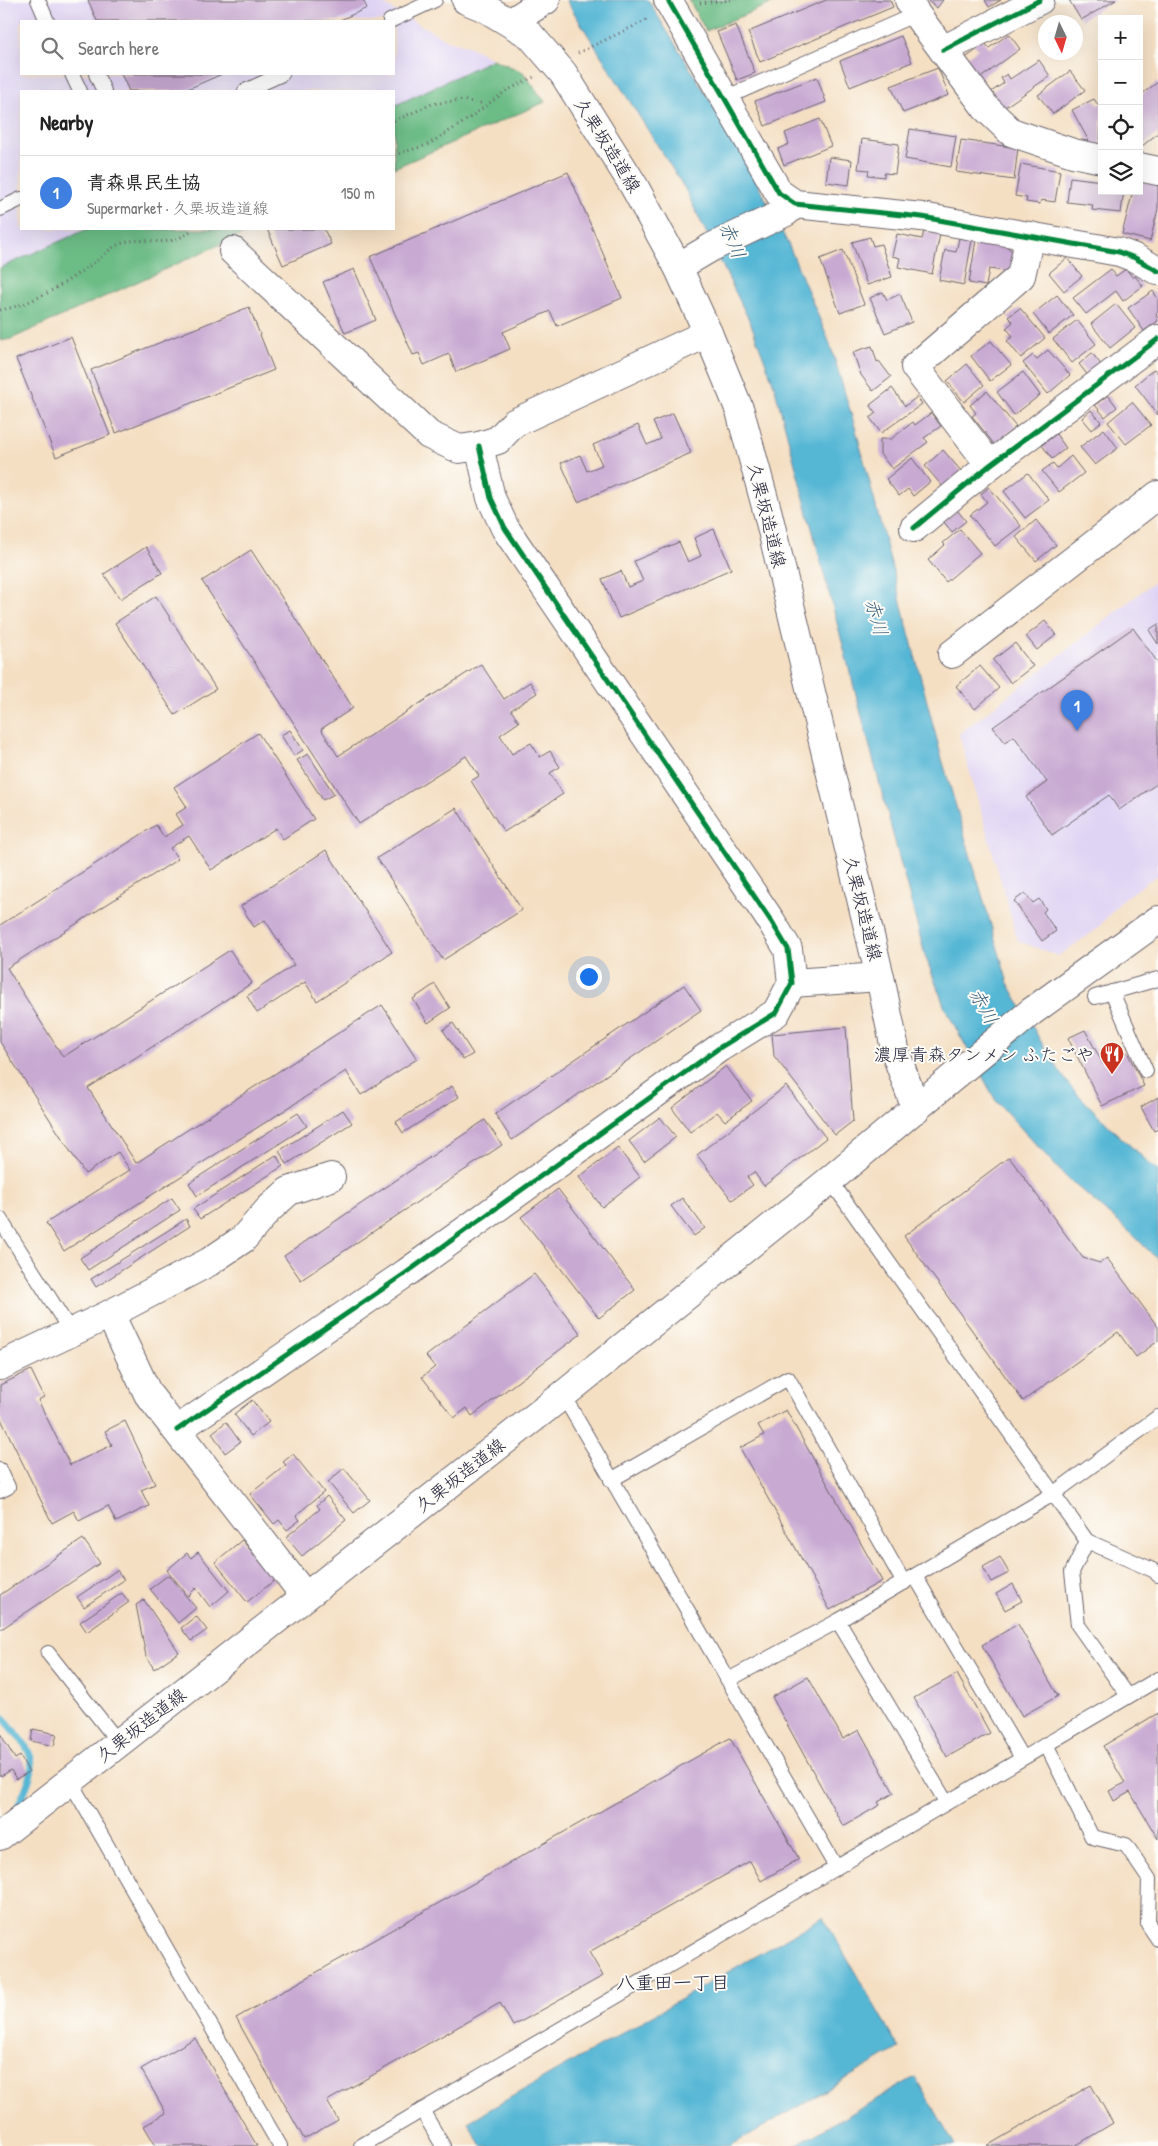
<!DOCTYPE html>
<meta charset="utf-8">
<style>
body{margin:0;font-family:"Patrick Hand","Klee One",sans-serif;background:#f2f2f2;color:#222}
.controls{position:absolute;right:15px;top:15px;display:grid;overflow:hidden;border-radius:0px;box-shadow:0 5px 20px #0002}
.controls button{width:45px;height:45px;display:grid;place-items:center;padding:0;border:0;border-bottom:1px solid #e0e0e0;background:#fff;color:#222;font:25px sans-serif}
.compass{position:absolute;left:1038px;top:15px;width:45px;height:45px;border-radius:50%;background:#fff;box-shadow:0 5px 20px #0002;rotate:175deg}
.you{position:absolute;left:588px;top:976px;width:18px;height:18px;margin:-12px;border:4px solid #fff;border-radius:50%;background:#1a73e8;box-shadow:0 0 0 8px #1a73e833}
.badge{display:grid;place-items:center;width:32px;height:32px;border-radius:50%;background:#c8321e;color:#fff;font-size:16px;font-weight:700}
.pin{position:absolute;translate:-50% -41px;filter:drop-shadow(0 1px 2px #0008)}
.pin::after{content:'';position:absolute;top:26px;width:18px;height:15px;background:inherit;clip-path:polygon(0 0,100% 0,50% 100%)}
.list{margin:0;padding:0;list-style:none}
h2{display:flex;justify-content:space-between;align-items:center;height:65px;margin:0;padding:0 20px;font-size:21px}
h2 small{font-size:16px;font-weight:400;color:#767676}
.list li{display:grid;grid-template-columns:32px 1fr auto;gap:15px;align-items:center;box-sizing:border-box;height:75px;padding:0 20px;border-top:1px solid #e0e0e0}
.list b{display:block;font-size:19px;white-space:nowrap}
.list p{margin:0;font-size:16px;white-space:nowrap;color:#767676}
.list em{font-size:16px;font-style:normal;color:#767676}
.icon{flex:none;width:28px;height:28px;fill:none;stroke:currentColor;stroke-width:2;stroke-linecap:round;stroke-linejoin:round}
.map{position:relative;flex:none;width:1158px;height:2146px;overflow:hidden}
.search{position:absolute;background:#fff;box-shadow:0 5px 20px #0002;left:20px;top:20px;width:375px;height:55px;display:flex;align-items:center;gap:12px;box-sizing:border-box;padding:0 18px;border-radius:0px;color:#767676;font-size:19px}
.panel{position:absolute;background:#fff;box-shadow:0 5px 20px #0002;left:20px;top:90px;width:375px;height:140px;border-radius:0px}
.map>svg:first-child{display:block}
</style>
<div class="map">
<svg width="1158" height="2146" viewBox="0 0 1158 2146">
<rect width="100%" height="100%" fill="#fdfcf7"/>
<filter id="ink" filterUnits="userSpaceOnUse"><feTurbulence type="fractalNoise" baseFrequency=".02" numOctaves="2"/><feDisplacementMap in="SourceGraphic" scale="10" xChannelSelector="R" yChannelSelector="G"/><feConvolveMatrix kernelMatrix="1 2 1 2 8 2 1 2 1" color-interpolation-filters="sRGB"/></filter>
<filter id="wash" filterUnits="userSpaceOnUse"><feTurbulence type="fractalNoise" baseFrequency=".0096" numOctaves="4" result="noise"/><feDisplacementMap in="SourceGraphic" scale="20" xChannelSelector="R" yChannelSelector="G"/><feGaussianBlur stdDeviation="1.12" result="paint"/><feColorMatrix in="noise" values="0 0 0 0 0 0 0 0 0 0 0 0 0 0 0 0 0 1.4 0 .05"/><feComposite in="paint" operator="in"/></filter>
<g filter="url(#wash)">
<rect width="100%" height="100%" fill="#f4dfc3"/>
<g fill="#e0d4f4" fill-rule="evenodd">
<path d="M0,0H381L385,5L447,40L466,45L493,59L394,106V91H21V229H87L0,268ZM21,21H394V74H21Z"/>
<path d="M1158,579V875L1124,898L1096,930L1058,956L1018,941L959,734Z"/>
</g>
<g fill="#6cbc86" stroke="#476f60">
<path d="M689,0H780L706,31Z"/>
<path d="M493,59L523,72L545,102L394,168V106Z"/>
<path d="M87,229H254L11,339L0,341V268Z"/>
</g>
<g fill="#57b7d5" stroke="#3c6c88">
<path d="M566,0H648L743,154L789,246L830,344L856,430L942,759L1008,983L1048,1054L1070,1086L1114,1131L1158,1171V1260L1132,1234L1066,1177L996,1101L945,1008L925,955L774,385L751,324L685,189Z"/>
<path d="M823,1917L899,2048L730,2146H481L468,2122Z"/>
<path d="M915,2077L955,2146H795Z"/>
</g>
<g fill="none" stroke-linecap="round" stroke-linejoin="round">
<path stroke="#57b7d5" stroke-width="7" d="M0,1714C12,1729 33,1747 32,1768C31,1780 20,1801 15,1813"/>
</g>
<g id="blocks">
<g fill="#c8a9d2">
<path d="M88,0H363L367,8L338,21H97Z"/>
<path d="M826,0H890L893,7L760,62L748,32Z"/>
<path d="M927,0H943L937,8Z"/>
<path d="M985,0H1001L989,7Z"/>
<path d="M1069,0H1116L1081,20Z"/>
<path d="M736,25L755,73L737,80L717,32Z"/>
<path d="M1009,34L1020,49L979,79L964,59L978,49L973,43L981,38L989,48Z"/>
<path d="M901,36L912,62L850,87L840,61Z"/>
<path d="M1039,60L1050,76L1002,109L991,92L1004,83L1001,78L1007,74L1010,79Z"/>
<path d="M938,68L949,95L903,113L891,86Z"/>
<path d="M1070,71L1085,90L1053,114L1038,95Z"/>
<path d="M121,74H222L183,91H129Z"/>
<path d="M817,77L826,102L765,126L755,101Z"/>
<path d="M1158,82V133L1141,147L1139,96Z"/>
<path d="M1094,99L1098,105L1102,103L1100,148L1098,143L1092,147L1072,110Z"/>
<path d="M820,119L831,146L784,165L778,149L789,144L785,133Z"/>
<path d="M910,129L956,136L951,167L905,159Z"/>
<path d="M862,139L899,144L895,174L884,173V177L868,175L869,170L858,169Z"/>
<path d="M961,140L1018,148L1014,180L956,172Z"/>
<path d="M829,157L852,160L849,185L826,182Z"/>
<path d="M1021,164L1060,171L1055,202L1041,200L1040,204L1026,202L1027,198L1015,196Z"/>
<path d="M568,172L622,298L557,326L550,311L503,332L510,349L456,372L449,354L424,365L419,353L413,355L370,257Z"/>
<path d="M1070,177L1102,181V191H1124L1121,213L1092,210L1093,205L1067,202Z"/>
<path d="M1139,180L1158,185V209L1150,241L1122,234L1133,191H1139Z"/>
<path d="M267,229H324L331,244L283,265Z"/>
<path d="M924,231L940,234L932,274L898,267L900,258L892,256L897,234L922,239Z"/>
<path d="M870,237L873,246L881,244L892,277L867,285L852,242Z"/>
<path d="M959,238L972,240L964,285L939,280L945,250L956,252Z"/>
<path d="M976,240L1004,244L1014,253L1011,272L989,269L986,286L969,283Z"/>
<path d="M843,250L864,304L840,313L820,259Z"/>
<path d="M1067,258L1082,276L1064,291L1049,273Z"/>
<path d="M354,269L376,320L345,333L323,282Z"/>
<path d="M1111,269L1116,276L1126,269L1133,278L1135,276L1143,286L1123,301L1116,291L1086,314L1073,298Z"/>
<path d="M1153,291L1158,299V312L1156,313L1158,321L1144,331L1128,308Z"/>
<path d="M883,292L887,300L900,294L912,322L885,333L870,298Z"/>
<path d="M1057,295L1073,315L1049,334L1033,314Z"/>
<path d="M1116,304L1135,328L1110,348L1091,324Z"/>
<path d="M249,307L274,370L116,433L91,370Z"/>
<path d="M1020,308L1045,338L1021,358L1007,341L1013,336L1006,328L1013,322L1008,317Z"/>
<path d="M1077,320L1096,344L1072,363L1053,339Z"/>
<path d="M71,337L110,435L56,457L16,359Z"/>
<path d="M991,341L1011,365L990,381L971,356Z"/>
<path d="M872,346L877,362L879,361L891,377L873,391L861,375L853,352Z"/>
<path d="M1048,350L1070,375L1048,394L1023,363L1033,355L1037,359Z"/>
<path d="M1092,353L1102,366L1089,377L1079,364Z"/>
<path d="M967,364L984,385L964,402L947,381Z"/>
<path d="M1154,369L1158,374V415L1135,385Z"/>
<path d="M1023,372L1040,395L1014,415L997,392Z"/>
<path d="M892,388L905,406L917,397L922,404L881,433L870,418L876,413L870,405Z"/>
<path d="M987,391L1016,427L994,444L972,416L976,413L970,405Z"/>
<path d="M1108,395L1117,407L1105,417L1095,405Z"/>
<path d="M1132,402L1151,425L1126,444L1108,422Z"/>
<path d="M1091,410L1101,422L1092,430L1082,418Z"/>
<path d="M673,413L691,453L578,502L561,463L580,455L587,471L602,465L593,445L638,425L647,445L661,439L653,422Z"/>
<path d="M931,413L941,426L924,438L928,442L892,469L880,454V439H891L913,422L915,425Z"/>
<path d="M1104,429L1118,448L1095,465L1080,447Z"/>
<path d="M1056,434L1066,448L1052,459L1042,445Z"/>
<path d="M943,450L962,472L943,487L925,466Z"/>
<path d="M1071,456L1084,473L1059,492L1042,471L1053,463L1057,468Z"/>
<path d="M912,458L930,482L913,496L908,489L899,496L886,479Z"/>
<path d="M1028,473L1049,500L1025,518L1004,491Z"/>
<path d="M989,487L1021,526L995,546L970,515L987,502L981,494Z"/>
<path d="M957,510L966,521L952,532L943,521Z"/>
<path d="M1036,520L1056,545L1036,561L1016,537Z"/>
<path d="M714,529L731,569L619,618L602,579L621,571L628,587L643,581L634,561L679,542L688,562L701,556L694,538Z"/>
<path d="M960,529L980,553L946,582L928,560L945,545L943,543Z"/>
<path d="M146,547L162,573L120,599L104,574Z"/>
<path d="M251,550L353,708L321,729L338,756L481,664L504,699L530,682L537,693L511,710L519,722L500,735L512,754L531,743L540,757L550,751L560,767L550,773L563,794L504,832L471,781L479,776L466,756L359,824L202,581Z"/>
<path d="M156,596L216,689L175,715L115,623Z"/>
<path d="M1045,621L1056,635L1037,650L1026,636Z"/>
<path d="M1158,624V644L1149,630Z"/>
<path d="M1133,628L1158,663V783L1119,810L1109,795L1052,835L1026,797L1047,782L1014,736L1005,742L993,727Z"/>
<path d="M1015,643L1033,666L1011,683L993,660Z"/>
<path d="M980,666L999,688L975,709L956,686Z"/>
<path d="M290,730L303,750L294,756L281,735Z"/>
<path d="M258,733L314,819L283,839L276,828L211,870L189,836L170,848L178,859L7,968L63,1057L230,950L252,983L88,1088L136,1163L382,1005L417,1059L361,1095L346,1071L64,1251L46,1223L130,1170L118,1152L85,1174L0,1042V925L156,825L164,837L183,825L176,814L187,807L174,787Z"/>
<path d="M308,754L334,794L323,800L297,760Z"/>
<path d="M456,808L522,910L443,960L377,858Z"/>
<path d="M326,850L392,952L317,1001L305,982L257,1013L247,996L294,965L265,920L254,927L241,906Z"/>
<path d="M1025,893L1033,903L1039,899L1046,909L1043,912L1056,931L1042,941L1014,901Z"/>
<path d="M435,984L450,1008L428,1023L413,999Z"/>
<path d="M684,985L701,1010L512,1140L495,1114Z"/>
<path d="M453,1023L473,1054L463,1060L443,1030Z"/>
<path d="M846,1027L853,1121L835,1135L774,1056L772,1034Z"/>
<path d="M1085,1030L1103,1064L1127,1052L1144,1086L1102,1106L1068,1038Z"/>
<path d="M726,1066L752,1101L725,1121L717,1112L690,1132L672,1108Z"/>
<path d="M452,1086L459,1097L403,1133L396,1122Z"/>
<path d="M786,1086L826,1138L764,1186L754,1172L747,1177L753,1185L732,1200L697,1155Z"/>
<path d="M1158,1097V1129L1154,1131L1141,1107Z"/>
<path d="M343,1110L352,1123L287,1164L279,1151Z"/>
<path d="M298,1113L307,1126L197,1196L189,1183Z"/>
<path d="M660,1117L676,1137L644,1161L629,1141Z"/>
<path d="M485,1120L502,1145L301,1280L284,1256Z"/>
<path d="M618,1148L640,1177L602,1207L579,1177Z"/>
<path d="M276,1155L283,1166L200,1219L193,1209Z"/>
<path d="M1009,1157L1083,1258L1100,1263L1107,1258L1158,1327V1341L1136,1357L1118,1332L1023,1401L904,1236Z"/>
<path d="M558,1189L635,1290L599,1318L521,1217Z"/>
<path d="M172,1198L180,1210L88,1270L80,1258Z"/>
<path d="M682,1198L705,1228L694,1236L671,1206Z"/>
<path d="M186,1219L190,1226L96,1287L91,1279Z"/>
<path d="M534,1274L581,1334L472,1416L467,1408L454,1418L422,1377L435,1367L426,1356Z"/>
<path d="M31,1370L44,1397L38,1400L70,1465L112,1445L105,1431L125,1421L155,1484L141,1490L149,1506L116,1522L108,1506L79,1521L74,1511L52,1523L0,1417V1385Z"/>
<path d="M252,1400L269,1422L251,1436L234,1414Z"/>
<path d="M786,1410L882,1581L830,1610L740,1448L764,1435L758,1425Z"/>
<path d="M226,1422L240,1442L225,1453L212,1433Z"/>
<path d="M293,1454L324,1492L296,1515L300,1520L287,1530L279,1520L274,1524L250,1494L286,1465L283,1462Z"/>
<path d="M344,1468L370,1500L354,1513L328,1482Z"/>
<path d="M327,1496L346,1520L302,1556L286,1537L320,1509L317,1505Z"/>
<path d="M83,1539L100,1563L0,1630V1595Z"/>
<path d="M242,1540L275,1580L247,1602L215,1562Z"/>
<path d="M198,1552L229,1591L210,1607L196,1588L188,1596L167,1570L187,1553L191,1558Z"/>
<path d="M1000,1557L1009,1573L991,1582L983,1567Z"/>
<path d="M117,1570L124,1580L84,1607L77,1597Z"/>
<path d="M168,1575L196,1608L178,1623L150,1589Z"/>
<path d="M1013,1584L1022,1601L1005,1610L996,1594Z"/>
<path d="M122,1593L129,1602L87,1632L80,1622Z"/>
<path d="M144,1600L179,1652L154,1669L146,1656L136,1605Z"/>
<path d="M196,1616L207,1630L191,1641L181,1628Z"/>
<path d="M1018,1624L1058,1696L1022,1716L982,1645Z"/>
<path d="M957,1674L990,1733L947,1757L914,1698Z"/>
<path d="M808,1677L843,1739L859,1730L894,1793L878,1802L880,1805L843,1826L772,1697Z"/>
<path d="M1158,1713V1839L1130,1792L1114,1801L1109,1791L1125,1783L1103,1746Z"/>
<path d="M33,1729L57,1734L54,1746L31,1741Z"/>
<path d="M0,1733L15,1759L20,1756L29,1772L16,1779L11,1770L1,1776L0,1774Z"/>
<path d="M730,1738L799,1859L761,1881L750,1861L589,1952L603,1976L513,2026L500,2003L327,2101L338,2120L304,2139L236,2018Z"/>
<path d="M195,2038L220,2082L257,2146H156L144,2126L166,2113L141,2069Z"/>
<path d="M1091,2085L1113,2123L1075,2146H987Z"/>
</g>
</g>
</g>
<g filter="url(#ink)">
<use href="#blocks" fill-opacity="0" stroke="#6c646b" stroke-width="1"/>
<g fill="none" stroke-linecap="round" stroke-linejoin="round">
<defs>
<g id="lane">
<path d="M38,0L47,21"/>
<path d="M390,21L435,0"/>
<path d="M72,74L80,91"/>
<path d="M96,74L104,91"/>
<path d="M245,91L282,74"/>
<path d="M725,98L916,14"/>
<path d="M0,209L21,199"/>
<path d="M1112,992L1146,1071"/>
<path d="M1095,997L1158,979"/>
<path d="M830,1180L1087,1541L1155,1571L1158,1575"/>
<path d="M0,1219L71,1332"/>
<path d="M563,1395L836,1867"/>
<path d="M0,1470L8,1487L0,1491"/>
<path d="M611,1480L788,1378L904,1583"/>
<path d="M1087,1541L1072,1572L1078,1625L1128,1696"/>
<path d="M915,1576L1022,1758"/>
<path d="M838,1621L946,1802"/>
<path d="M48,1653L119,1743"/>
<path d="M728,1680L838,1621L1053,1494L1158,1417"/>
<path d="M1046,1744L1092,1837L1126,1845L1149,1879L1148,1924L1158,1939"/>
<path d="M70,1781L280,2146"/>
<path d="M422,2110L443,2146"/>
<path d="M361,2146L1158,1679"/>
</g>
<g id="street">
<path d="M668,0L779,193L795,204L922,217L1119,252L1135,258L1158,271"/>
<path d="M909,0L916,14L986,108L1011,132L1073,153L1102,159"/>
<path d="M511,22L546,0"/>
<path d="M943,50L1040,0"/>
<path d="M1139,167L1158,171"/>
<path d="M233,251L429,435L459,449L479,446L498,440L514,423L708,333"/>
<path d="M678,267L712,247L786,212L795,204"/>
<path d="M990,465L915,367L1021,276L1030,236"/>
<path d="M914,528L990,465L1158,339"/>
<path d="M952,654L1158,495"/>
<path d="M792,983L880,977"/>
<path d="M110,1314L148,1394L305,1596"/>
<path d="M0,1366L110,1314L209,1262L243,1239L269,1209L289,1191L331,1177"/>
<path d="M177,1430L406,1273L719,1048L776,1013L792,983L788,949L771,921L505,528L491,498L479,446"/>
</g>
<g id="secondary">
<path d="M466,0L485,8L530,35L563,73L634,186L678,267L708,333L740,411L768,514L880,977L896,1054L916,1109"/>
<path d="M0,1836L563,1395L830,1180L1031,1012L1158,920"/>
</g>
</defs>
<use href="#lane" stroke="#6c646b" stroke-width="16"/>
<use href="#street" stroke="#6c646b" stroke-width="30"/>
<use href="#secondary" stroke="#6c646b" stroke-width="30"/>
<g stroke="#6c646b" stroke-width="3" stroke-dasharray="1 4" stroke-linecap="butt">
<path d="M700,3L732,0"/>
<path d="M578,53L649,19"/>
<path d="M394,121L432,104L462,100L485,104"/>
<path d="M394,155L427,145L461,124L506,91L534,77"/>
<path d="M0,310C36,304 66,282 95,262C103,256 111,247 120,244C148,233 164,253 193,229"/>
</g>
<use href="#lane" stroke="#fff" stroke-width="14"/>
<use href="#street" stroke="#fff" stroke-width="28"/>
<use href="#secondary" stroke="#fff" stroke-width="28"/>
<defs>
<g id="cycleway">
<path d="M668,0L779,193L795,204L922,217L1119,252L1135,258L1158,271"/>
<path d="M943,50L1040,0"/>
<path d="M914,528L990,465L1158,339"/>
<path d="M177,1430L406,1273L719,1048L776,1013L792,983L788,949L771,921L505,528L491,498L479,446"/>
</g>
</defs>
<use href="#cycleway" stroke="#fdfcf7" stroke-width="8"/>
<use href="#cycleway" stroke="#00873e" stroke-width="5"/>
</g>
</g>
<defs>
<symbol id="restaurant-pin" viewBox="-11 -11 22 30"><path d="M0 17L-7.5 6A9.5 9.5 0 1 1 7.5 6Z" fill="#c8321e" stroke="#fdfcf7"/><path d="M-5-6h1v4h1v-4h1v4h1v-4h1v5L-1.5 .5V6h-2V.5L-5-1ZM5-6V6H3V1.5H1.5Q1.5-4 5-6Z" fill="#fff"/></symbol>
</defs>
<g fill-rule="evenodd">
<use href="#restaurant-pin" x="1098" y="1040" width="28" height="38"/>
</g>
<g text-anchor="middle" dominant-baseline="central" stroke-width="4" stroke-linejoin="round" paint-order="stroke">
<g font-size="18" fill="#22223b" stroke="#fdfcf7">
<text transform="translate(608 145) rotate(58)">久栗坂造道線</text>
<text transform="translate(767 515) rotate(76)">久栗坂造道線</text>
<text transform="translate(863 908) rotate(76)">久栗坂造道線</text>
<text transform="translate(460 1475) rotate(-38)">久栗坂造道線</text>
<text transform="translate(141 1725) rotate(-38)">久栗坂造道線</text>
</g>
<g font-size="18" fill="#22223b" stroke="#fdfcf7" text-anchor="end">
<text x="1094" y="1054">濃厚青森タンメン ふたごや</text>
</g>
<g font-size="19" font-style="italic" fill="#375e79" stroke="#fdfcf7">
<text transform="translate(733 240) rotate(67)">赤川</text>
<text transform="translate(877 617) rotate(75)">赤川</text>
<text transform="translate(984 1006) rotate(61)">赤川</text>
</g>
<g font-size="19" fill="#22223b" stroke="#fdfcf7">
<text x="673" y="1982">八重田一丁目</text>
</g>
</g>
</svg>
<div class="controls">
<button>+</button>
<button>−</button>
<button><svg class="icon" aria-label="locate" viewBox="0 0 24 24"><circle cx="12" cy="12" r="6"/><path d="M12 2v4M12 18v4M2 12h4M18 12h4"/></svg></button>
<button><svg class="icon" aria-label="layers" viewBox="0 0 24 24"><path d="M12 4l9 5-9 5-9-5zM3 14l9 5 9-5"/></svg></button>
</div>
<svg class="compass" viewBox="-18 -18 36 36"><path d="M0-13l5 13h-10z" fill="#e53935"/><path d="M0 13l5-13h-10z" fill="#767676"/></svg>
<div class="you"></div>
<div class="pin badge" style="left:1077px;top:731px;background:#3f7fe0">1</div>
<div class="search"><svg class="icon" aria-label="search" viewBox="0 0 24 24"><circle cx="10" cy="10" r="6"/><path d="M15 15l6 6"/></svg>Search here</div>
<section class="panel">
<h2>Nearby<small></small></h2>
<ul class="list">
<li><span class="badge" style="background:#3f7fe0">1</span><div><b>青森県民生協</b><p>Supermarket · 久栗坂造道線</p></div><em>150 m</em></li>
</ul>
</section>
</div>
